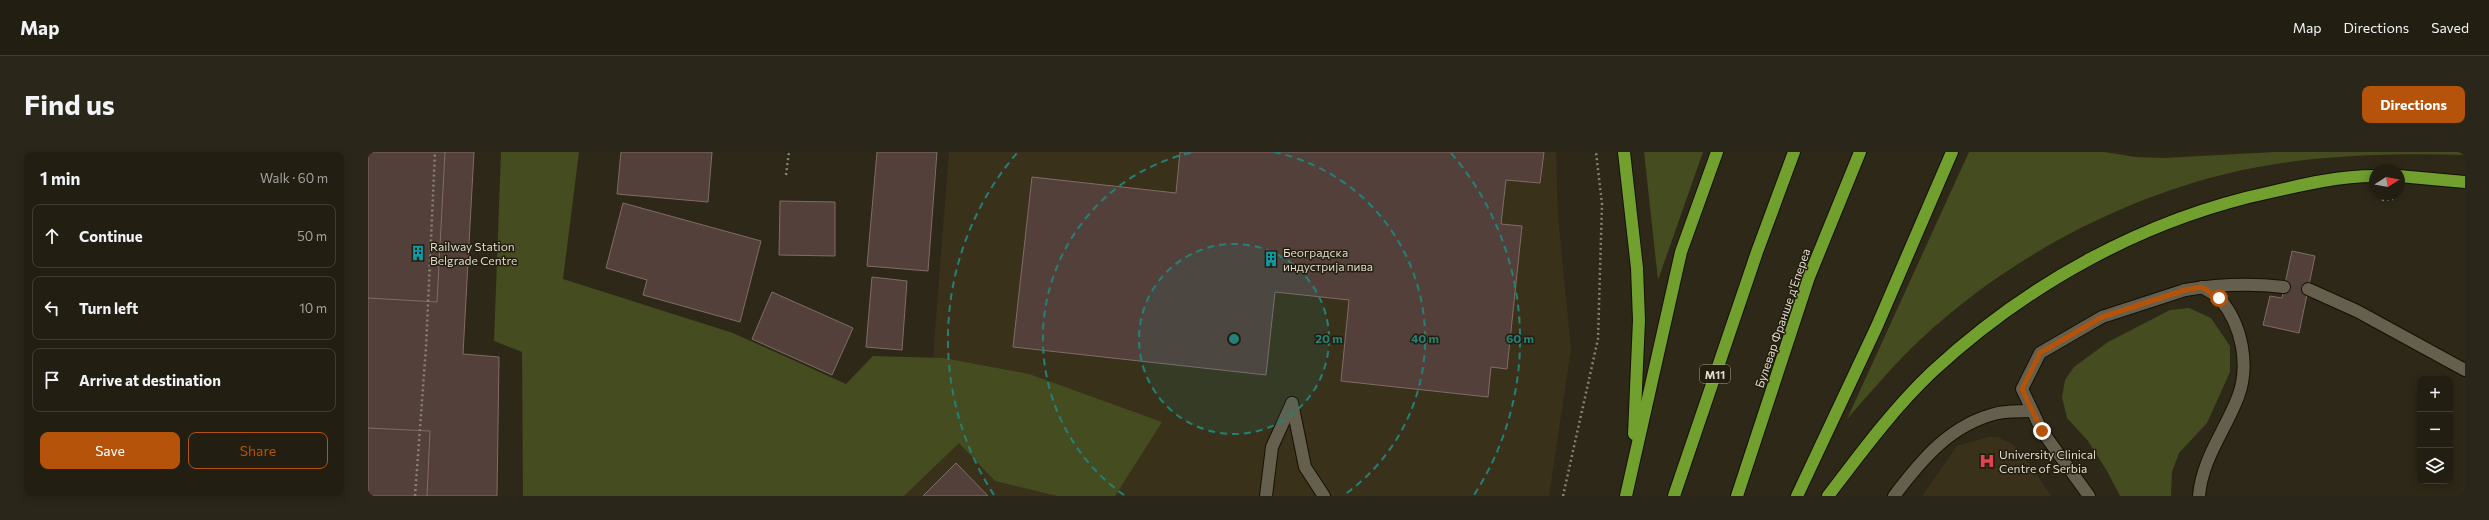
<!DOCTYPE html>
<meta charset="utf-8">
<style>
body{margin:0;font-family:Commissioner,sans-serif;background:#2a271a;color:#f1f3f6}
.controls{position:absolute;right:12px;bottom:12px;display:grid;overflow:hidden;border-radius:8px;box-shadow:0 2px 10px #0003}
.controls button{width:36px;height:36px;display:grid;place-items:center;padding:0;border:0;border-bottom:1px solid #3f3c31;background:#221e11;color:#f1f3f6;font:20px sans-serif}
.compass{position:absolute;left:2001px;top:12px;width:36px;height:36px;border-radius:50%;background:#221e11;box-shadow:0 2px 10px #0003;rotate:79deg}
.stop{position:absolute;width:12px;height:12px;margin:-9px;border:3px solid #b45309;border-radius:50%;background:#fff}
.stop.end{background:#b45309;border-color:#fff;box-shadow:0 1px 4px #0008}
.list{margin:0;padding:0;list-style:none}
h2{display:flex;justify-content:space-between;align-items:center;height:52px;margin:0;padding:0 16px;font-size:17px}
h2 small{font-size:13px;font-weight:400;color:#a2a29f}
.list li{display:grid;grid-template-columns:26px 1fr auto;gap:12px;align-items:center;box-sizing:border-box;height:64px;margin:0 8px 8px;padding:0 8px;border:1px solid #3f3c31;border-radius:8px}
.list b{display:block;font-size:15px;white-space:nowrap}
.list em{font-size:13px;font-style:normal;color:#a2a29f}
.actions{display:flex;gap:8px;padding:12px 16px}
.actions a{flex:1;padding:9px 0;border:1px solid #b45309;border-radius:8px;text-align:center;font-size:14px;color:#b45309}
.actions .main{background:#b45309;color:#fff}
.icon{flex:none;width:22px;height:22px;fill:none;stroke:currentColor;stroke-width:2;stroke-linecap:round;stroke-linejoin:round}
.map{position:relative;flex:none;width:2097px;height:344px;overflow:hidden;border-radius:8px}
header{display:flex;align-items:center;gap:24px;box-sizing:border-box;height:56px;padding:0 20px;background:#221e11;border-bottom:1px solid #3f3c31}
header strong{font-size:19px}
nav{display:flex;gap:22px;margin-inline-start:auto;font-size:14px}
.intro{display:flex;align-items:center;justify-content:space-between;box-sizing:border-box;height:96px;padding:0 24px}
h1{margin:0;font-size:28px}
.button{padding:10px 18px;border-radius:8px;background:#b45309;color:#fff;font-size:14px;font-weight:700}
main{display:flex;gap:24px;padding:0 24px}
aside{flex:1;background:#221e11;border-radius:8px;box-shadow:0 2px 10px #0003}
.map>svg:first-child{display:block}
</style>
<header>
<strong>Map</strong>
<nav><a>Map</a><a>Directions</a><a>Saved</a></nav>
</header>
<div class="intro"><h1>Find us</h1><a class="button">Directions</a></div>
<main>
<aside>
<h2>1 min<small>Walk · 60 m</small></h2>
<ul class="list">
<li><svg class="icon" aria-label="ahead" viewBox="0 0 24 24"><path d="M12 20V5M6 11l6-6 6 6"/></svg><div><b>Continue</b></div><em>50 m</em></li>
<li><svg class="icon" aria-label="left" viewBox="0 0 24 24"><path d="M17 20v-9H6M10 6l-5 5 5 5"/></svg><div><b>Turn left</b></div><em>10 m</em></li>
<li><svg class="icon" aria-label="arrive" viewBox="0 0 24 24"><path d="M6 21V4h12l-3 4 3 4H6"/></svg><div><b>Arrive at destination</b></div></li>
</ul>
<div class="actions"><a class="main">Save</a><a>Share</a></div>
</aside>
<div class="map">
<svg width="2097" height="344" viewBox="0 0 2097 344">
<rect width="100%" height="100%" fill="#2d2817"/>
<g fill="#39311a">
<path d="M581,0H1188L1190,64L1203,197L1181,344H512L562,273L566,191Z"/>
<path d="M1620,285H1630L1644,292L1655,302L1683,344H1554L1589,294Z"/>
</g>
<g fill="#454c1f">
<path d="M133,0H211L195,127L365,181L478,232L505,204L576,206L661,222L794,270L747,344H689L627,329L591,291L536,344H155L154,200L126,189Z"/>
<path d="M1276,0H1335L1290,128Z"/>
<path d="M1601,0H1737L1767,5L1795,6L1907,0H2097V3C2021,1 1944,3 1870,19C1754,45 1640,106 1553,187C1527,211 1503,240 1479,267Z"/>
<path d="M1821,156L1843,166L1862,194V220L1839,271L1811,301L1804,320L1803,344H1752L1739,319L1720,289L1699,266L1694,245L1697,228L1706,215L1740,190L1802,158Z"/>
</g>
<g fill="#53403a" stroke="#816c66">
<path d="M0,0H106L95,202L131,205L129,344H0Z"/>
<path d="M0,0H77L69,150L0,146Z"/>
<path d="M253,0H344L340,50L249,42Z"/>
<path d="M509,0H569L560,119L499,114Z"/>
<path d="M812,0H1176L1172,31L1138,28L1133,72L1154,74L1139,217L1123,215L1120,245L973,229L981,148L907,140L898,223L645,195L664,25L808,41Z"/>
<path d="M412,49L467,50V104L411,103Z"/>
<path d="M255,51L393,89L372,170L275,143L279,128L238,116Z"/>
<path d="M1924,99L1947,104L1931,181L1895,173L1902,144L1914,146Z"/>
<path d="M504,125L539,129L534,198L498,195Z"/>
<path d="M404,140L485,176L464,223L384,187Z"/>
<path d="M0,276L62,279L59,344H0Z"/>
<path d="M588,311L620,344H555Z"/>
</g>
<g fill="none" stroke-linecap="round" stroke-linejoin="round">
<defs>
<g id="lane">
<path d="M1940,137L1989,159L2097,218"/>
<path d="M1817,138C1851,132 1882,131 1916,135"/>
<path d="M924,251L937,315L956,344"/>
<path d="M898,344L904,295L924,251"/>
<path d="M1831,344C1834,307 1857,279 1870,245C1882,213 1874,173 1852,147C1847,142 1840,139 1834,135"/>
</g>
<g id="street">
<path d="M1526,344C1554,307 1583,272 1630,261C1641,259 1653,259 1664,259"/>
<path d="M1721,344L1674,279L1654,237L1672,201L1734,165L1817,138"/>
</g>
<g id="highway">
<path d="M1256,0L1269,116L1271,168L1266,282"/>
<path d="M2031,24L2097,30"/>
<path d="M1258,344L1313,100L1349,0"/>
<path d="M1306,344L1389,100L1426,0"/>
<path d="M1369,344L1441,125L1492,0"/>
<path d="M1429,344L1509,174L1584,0"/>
<path d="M1460,344C1492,302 1525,257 1564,220C1659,132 1776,67 1903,40C1937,32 1972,24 2007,24"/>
</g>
</defs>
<use href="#lane" stroke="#151003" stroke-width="14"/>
<use href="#street" stroke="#151003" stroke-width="14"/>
<use href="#highway" stroke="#151003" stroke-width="14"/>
<g stroke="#868274" stroke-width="2.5" stroke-dasharray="2 3" stroke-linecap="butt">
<path d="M418,23L421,0"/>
<path d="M2014,48L2025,47"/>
<path d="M47,344L58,195L67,0"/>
<path d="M1195,344L1230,187L1234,52L1228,0"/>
</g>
<use href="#lane" stroke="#655f4d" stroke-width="12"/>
<use href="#street" stroke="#655f4d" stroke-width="12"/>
<use href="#highway" stroke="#71a02e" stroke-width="12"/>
</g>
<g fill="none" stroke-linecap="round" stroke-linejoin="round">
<path stroke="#b45309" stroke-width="5" d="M1674,279L1654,237L1672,201L1734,165L1817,138L1834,135L1851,146"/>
</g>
<circle cx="866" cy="187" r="95" fill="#248078" fill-opacity=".12"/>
<g fill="none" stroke="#248078" stroke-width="2" stroke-dasharray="7 5">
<circle cx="866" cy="187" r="95"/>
<path d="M756 343A191 191 0 0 1 826 0M906 0A191 191 0 0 1 976 343"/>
<path d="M626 343A286 286 0 0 1 649 1M1083 1A286 286 0 0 1 1106 343"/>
</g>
<defs>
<symbol id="building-bare" viewBox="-9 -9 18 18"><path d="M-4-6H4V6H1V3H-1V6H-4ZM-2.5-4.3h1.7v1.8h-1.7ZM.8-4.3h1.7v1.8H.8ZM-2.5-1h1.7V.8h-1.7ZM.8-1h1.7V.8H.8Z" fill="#0f9aa8" stroke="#231e0e" stroke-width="2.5" paint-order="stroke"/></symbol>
<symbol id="hospital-bare" viewBox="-9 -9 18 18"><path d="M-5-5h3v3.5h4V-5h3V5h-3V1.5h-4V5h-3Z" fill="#e0444e" stroke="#231e0e" stroke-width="2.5" paint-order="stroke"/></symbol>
</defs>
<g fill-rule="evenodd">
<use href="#building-bare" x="39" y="90" width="22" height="22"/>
<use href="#building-bare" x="892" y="96" width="22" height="22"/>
<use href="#hospital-bare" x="1608" y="298" width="22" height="22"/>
</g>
<g text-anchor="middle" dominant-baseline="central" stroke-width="3" stroke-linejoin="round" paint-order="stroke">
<rect fill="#231e0e" stroke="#a7a396" stroke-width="1" x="1332" y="213" width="30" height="18" rx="3"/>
<g font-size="11" font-weight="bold" fill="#dfdcd1">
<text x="1347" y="222">M11</text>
</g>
<g font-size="12" fill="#dfdcd1" stroke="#231e0e" text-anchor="start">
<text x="62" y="94">Railway Station<tspan x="62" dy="14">Belgrade Centre</tspan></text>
<text x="915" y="100">Београдска<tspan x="915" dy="14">индустрија пива</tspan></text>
<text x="1631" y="302">University Clinical<tspan x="1631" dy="14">Centre of Serbia</tspan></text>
</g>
<g font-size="12" fill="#dfdcd1" stroke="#231e0e">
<text transform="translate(1414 166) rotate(-71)">Булевар Франше д'Епереа</text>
</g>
</g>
<circle cx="866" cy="187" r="6" fill="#248078" stroke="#231e0e" stroke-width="2"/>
<g font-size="12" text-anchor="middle" font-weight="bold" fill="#248078" stroke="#231e0e" stroke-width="3" stroke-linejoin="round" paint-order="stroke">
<text x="961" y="191">20 m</text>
<text x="1057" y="191">40 m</text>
<text x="1152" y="191">60 m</text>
</g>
</svg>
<div class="controls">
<button>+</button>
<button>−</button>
<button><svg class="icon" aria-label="layers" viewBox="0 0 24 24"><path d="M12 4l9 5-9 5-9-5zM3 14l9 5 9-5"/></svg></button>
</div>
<svg class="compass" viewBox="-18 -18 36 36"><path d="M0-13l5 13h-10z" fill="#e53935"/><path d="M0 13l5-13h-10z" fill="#a2a29f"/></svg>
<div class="stop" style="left:1851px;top:146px"></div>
<div class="stop end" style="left:1674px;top:279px"></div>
</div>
</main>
